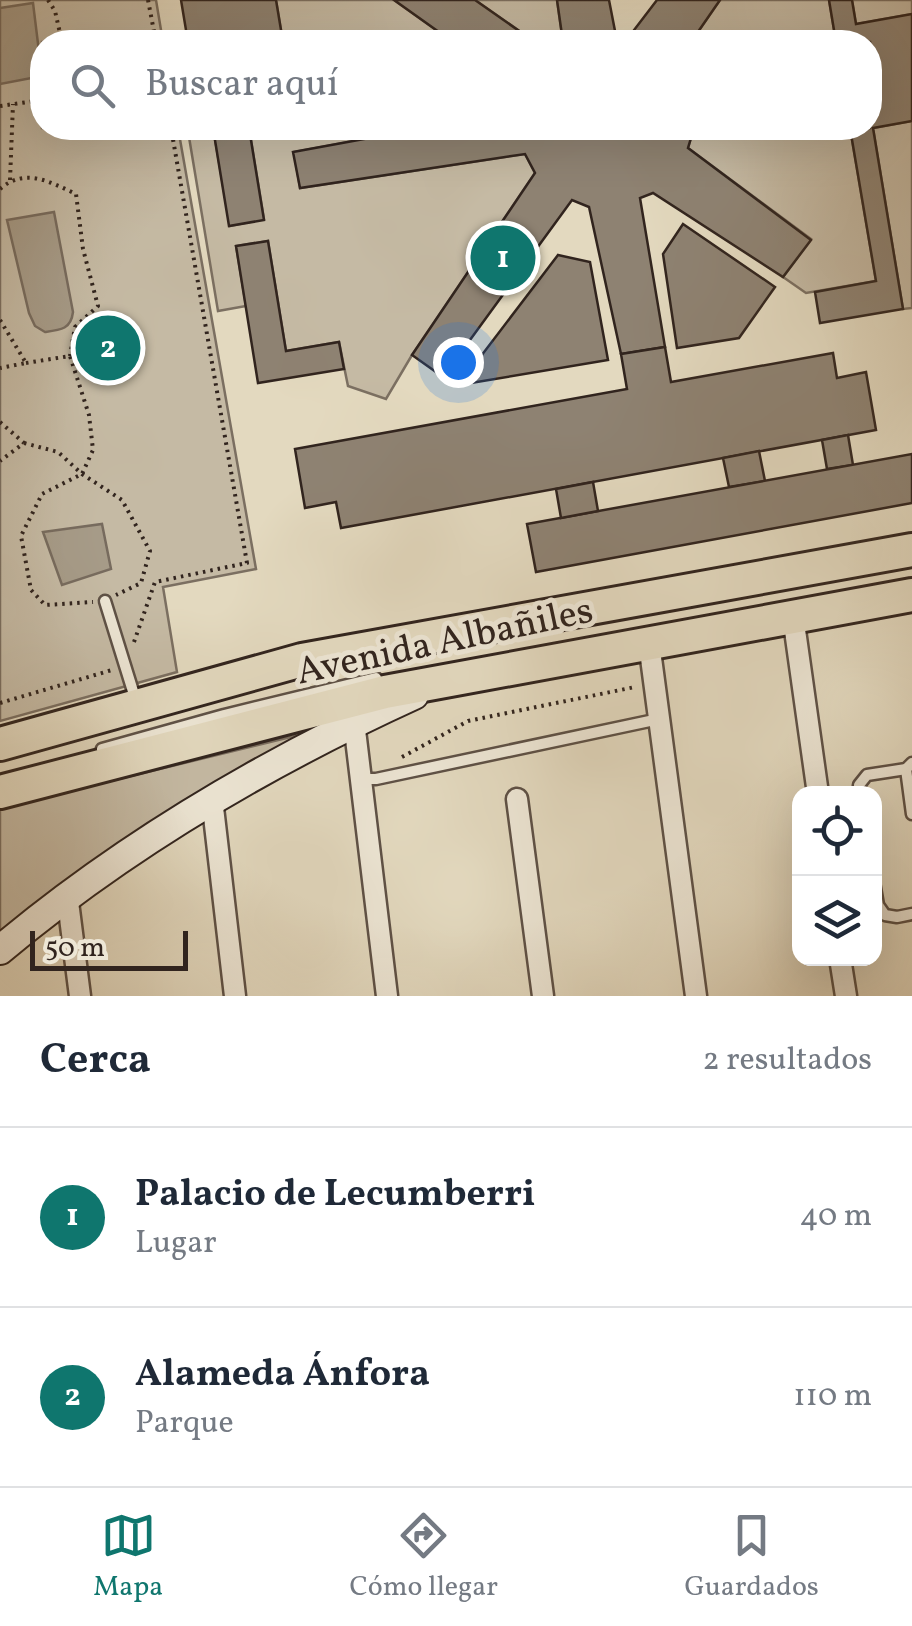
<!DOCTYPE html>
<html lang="es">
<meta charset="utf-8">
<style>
body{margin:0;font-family:Vollkorn,serif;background:#f2f2f3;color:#1f2937}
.controls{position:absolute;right:30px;bottom:30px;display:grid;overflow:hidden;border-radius:20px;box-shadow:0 10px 40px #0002}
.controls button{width:90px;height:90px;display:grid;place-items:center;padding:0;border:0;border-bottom:2px solid #e0e1e3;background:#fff;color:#1f2937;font:50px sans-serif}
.scale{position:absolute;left:30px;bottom:25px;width:158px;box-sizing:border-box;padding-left:10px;border:5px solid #31241e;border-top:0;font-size:28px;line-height:35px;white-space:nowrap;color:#31241e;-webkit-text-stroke:8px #ede6d5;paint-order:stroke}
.you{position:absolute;left:458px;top:362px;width:35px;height:35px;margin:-25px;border:8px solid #fff;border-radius:50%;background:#1a73e8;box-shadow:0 0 0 15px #1a73e833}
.badge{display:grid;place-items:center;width:65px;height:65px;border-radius:50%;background:#0f766e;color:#fff;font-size:32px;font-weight:700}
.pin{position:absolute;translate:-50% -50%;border:5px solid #fff;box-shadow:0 2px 10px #0006}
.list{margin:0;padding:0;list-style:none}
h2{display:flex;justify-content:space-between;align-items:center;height:130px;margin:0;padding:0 40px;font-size:42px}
h2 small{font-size:32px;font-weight:400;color:#747a83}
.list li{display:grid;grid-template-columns:65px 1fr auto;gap:30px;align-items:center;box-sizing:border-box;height:180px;padding:0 40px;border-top:2px solid #e0e1e3}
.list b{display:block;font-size:38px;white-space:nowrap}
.list p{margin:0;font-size:32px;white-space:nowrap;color:#747a83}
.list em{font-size:32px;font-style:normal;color:#747a83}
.icon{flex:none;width:55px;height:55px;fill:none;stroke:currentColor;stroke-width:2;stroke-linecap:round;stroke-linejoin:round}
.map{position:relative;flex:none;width:912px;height:996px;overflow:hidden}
.search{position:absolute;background:#fff;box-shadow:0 10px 40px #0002;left:30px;right:30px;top:30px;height:110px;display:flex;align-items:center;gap:25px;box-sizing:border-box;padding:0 35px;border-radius:40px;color:#747a83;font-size:38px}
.sheet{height:490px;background:#fff}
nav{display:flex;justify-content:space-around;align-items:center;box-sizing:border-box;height:140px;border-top:2px solid #e0e1e3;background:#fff;font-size:28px;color:#747a83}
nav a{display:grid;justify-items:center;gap:5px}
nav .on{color:#0f766e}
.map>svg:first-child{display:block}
</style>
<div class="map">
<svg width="912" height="996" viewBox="0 0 912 996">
<rect width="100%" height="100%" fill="#e3d9bf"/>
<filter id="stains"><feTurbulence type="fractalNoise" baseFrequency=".002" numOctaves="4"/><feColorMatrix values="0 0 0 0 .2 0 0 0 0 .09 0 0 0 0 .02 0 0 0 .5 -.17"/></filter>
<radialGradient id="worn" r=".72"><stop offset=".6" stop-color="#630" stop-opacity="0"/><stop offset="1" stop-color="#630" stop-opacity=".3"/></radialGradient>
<g fill="#c5baa4" stroke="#7b6f61" stroke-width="2.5">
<path d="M0,0H156L163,42H42V128H178L256,569L163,587L177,672L0,721Z"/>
<path d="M276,0H394L453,42H283Z"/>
<path d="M475,0H557L563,42H535Z"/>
<path d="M720,0H829L836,42H691Z"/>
<path d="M852,0H912V14L856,24Z"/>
<path d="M912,121V308L903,309L873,128Z"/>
<path d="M213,128L230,226L264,219L249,128H424L294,152L300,188L525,154L535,173L412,355L386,399L348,386L339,342L286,351L268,241L236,246L246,306L218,311L188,131Z"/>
<path d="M732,128H850L876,281L806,293L783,277L811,239L688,148L691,138Z"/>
<path d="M307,733L0,946V808Z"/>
</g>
<g fill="#a69b88" stroke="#776b5e" stroke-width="2.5">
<path d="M33,3L42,76L0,84V8Z"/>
<path d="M54,212L73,312C71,329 61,330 45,332L35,326L29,313L7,220Z"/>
<path d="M102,524L111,569L62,585L43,532Z"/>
</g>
<g fill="#8e8272" stroke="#31241e" stroke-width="2.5">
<path d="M181,0H276L283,42H188Z"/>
<path d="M394,0H475L535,42H453Z"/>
<path d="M557,0H609L616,36L628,38L657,0H720L691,42H563Z"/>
<path d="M829,0H852L856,24L912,14V121L873,128L903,309L820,323L815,292L876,281L850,128H870V42H836Z"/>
<path d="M213,128H249L264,220L229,226Z"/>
<path d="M424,128H732L691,138L688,148L811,240L783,277L653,193L640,198L665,347L621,354L589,207L572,200L443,377L412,355L535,173L525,154L300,188L293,152Z"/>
<path d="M683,224L775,287L739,338L677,348L663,254Z"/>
<path d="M268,241L286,351L339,342L344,369L258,383L236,246Z"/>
<path d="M558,255L590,262L608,360L459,385Z"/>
<path d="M665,347L671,382L833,353L837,378L866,372L876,430L341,528L336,502L305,508L295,449L627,389L621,354Z"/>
<path d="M848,435L853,465L827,469L822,440Z"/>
<path d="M759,451L765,481L729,487L723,458Z"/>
<path d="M912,454V503L536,572L527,524Z"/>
<path d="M593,482L598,511L561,518L556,489Z"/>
</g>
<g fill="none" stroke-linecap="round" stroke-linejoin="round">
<defs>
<g id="lane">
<path d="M105,601L136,701"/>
<path d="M102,749L224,715L376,678"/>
<path d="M906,769L912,814"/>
<path d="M361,779H376L659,719"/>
<path d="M859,794V785L867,775L906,769L912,763"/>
<path d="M874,882L878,905L885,915L897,917L912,914"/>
</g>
<g id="street">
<path d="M793,616L818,794"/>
<path d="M649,643L696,996"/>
<path d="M354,722L387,996"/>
<path d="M212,799L235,996"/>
<path d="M517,799L543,996"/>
<path d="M67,894L80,996"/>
<path d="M840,958L846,996"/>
</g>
<path id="secondary" d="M0,950C125,845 265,763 414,695"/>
<g id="primary">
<path d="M0,744L302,660L912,550"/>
<path d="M0,792L385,692L912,595"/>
</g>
</defs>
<use href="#lane" stroke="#5e5146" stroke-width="15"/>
<use href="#street" stroke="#5e5146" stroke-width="25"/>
<use href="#secondary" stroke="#31241e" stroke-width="32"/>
<use href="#primary" stroke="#31241e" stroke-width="38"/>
<g stroke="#31241e" stroke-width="4" stroke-dasharray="2.5 5" stroke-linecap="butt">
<path d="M48,0L55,11L62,42"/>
<path d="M148,0L156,42"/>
<path d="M0,106L42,100"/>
<path d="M10,180L13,104"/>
<path d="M0,189C25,167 50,182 76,194L83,249L98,306L75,327L70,356"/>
<path d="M0,320L26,363L0,368"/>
<path d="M26,363L70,356L89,415L93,450L82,474L42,494L21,536L31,590L45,605L93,602"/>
<path d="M0,422L24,443L0,461"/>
<path d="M24,443L58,452L82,474L122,500L150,551L141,583L116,595"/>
<path d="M134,642L155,582L247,563L171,128"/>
<path d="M0,703L112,670"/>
<path d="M402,757L468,721L635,687"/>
</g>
<use href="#lane" stroke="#ede6d5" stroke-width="10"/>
<use href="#street" stroke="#ede6d5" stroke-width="20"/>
<use href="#secondary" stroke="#ede6d5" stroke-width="28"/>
<use href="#primary" stroke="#e3d9bf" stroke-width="32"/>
</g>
<g text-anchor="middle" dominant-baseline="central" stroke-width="10" stroke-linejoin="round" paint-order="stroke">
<g font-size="38" fill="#31241e" stroke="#ede6d5">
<text transform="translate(445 643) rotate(-12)">Avenida Albañiles</text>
</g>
</g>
<rect width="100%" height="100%" filter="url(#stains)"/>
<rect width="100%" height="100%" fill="url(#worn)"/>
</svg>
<div class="controls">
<button><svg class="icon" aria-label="locate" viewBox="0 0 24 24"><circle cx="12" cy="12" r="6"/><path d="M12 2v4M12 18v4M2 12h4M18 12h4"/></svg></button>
<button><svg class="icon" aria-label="layers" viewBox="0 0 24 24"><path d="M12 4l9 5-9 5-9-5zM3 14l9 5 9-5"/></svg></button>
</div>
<div class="scale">50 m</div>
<div class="you"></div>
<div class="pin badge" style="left:503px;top:258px">1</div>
<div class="pin badge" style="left:108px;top:348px">2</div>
<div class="search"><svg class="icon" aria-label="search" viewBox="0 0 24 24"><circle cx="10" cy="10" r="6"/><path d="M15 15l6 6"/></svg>Buscar aquí</div>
</div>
<section class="sheet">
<h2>Cerca<small>2 resultados</small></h2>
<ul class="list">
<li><span class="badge">1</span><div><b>Palacio de Lecumberri</b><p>Lugar</p></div><em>40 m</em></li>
<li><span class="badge">2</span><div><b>Alameda Ánfora</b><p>Parque</p></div><em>110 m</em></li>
</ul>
</section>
<nav>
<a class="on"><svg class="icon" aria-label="map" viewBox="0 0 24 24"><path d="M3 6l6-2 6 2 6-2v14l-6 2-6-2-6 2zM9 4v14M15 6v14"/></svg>Mapa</a>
<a><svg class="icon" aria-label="directions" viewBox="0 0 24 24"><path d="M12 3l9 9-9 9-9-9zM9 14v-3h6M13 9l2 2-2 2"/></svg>Cómo llegar</a>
<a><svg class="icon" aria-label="saved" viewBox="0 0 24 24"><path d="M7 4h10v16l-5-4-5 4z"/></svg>Guardados</a>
</nav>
